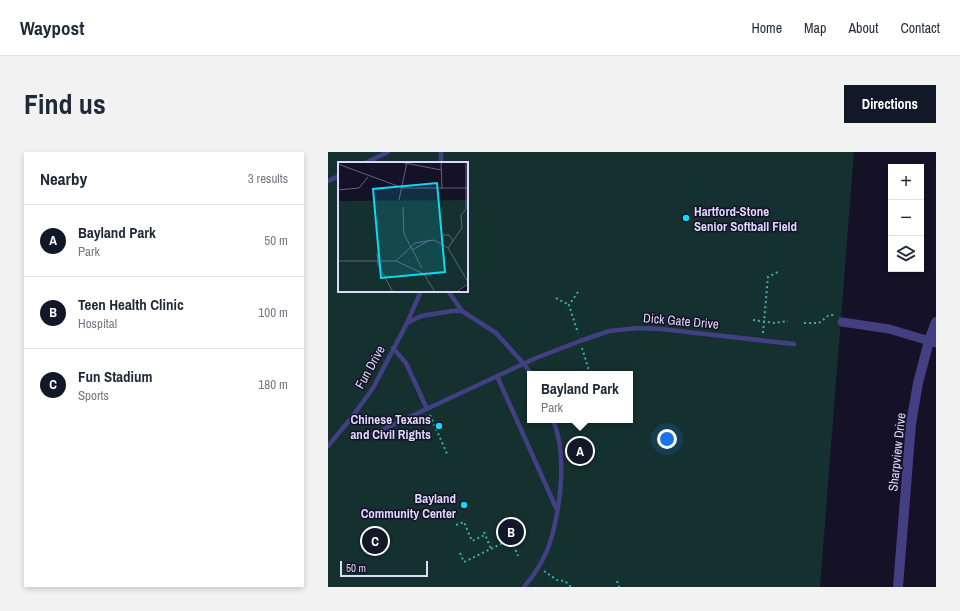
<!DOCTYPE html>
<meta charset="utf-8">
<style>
body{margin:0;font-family:"Archivo Narrow",sans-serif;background:#f2f2f3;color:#1f2937}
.controls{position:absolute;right:12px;top:12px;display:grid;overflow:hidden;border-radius:0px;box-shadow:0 2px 6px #0003}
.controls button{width:36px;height:36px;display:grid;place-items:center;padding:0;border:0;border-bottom:1px solid #e0e1e3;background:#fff;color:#1f2937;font:20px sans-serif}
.scale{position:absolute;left:12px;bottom:10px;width:88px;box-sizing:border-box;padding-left:4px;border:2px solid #ddd8fd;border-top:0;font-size:11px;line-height:14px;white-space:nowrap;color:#ddd8fd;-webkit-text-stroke:3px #151126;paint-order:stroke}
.you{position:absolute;left:339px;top:287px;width:14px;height:14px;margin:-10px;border:3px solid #fff;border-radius:50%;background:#1a73e8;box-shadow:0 0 0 6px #1a73e833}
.badge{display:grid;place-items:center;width:26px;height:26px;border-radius:50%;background:#111827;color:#fff;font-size:13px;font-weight:700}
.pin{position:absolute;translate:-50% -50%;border:2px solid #fff;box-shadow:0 1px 4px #0006}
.popup{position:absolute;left:199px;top:219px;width:106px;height:52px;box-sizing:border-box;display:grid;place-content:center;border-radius:0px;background:#fff;filter:drop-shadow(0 1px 3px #0005);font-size:13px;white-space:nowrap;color:#747a83}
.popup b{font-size:15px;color:#1f2937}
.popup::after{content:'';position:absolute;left:50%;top:100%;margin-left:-8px;border:8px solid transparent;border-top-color:#fff}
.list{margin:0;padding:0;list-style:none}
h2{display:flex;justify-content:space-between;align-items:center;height:52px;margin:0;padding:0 16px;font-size:17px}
h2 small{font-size:13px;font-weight:400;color:#747a83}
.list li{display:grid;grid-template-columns:26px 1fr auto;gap:12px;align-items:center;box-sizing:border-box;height:72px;padding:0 16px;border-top:1px solid #e0e1e3}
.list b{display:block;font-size:15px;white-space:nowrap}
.list p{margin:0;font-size:13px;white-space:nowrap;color:#747a83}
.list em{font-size:13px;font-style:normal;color:#747a83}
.icon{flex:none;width:22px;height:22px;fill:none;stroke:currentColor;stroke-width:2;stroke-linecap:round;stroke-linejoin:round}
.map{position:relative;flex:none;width:608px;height:435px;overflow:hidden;border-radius:0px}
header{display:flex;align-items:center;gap:24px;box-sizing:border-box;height:56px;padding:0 20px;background:#fff;border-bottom:1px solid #e0e1e3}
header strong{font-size:19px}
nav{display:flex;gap:22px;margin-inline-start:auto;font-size:14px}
.intro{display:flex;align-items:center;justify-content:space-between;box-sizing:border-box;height:96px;padding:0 24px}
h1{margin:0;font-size:28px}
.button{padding:10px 18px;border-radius:0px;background:#111827;color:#fff;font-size:14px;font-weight:700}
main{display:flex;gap:24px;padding:0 24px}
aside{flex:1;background:#fff;border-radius:0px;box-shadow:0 2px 6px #0003}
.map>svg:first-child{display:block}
</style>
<header>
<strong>Waypost</strong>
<nav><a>Home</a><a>Map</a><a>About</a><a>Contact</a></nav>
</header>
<div class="intro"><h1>Find us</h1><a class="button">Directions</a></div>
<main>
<aside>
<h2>Nearby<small>3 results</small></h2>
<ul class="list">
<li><span class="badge">A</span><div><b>Bayland Park</b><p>Park</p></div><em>50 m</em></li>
<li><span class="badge">B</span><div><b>Teen Health Clinic</b><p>Hospital</p></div><em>100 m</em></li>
<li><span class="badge">C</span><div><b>Fun Stadium</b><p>Sports</p></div><em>180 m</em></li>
</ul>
</aside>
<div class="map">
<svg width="608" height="435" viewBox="0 0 608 435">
<rect width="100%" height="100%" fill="#151126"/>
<path fill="#14302f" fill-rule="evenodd" d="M0,0H526L492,435H0ZM11,11H139V139H11ZM202,222H302V268H202Z"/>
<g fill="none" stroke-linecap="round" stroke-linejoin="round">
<g stroke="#37b2ab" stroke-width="2" stroke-dasharray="2 3" stroke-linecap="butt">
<path d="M250,140L241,153L250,181"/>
<path d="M228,146L241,153"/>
<path d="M425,168L447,171L460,169"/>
<path d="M476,171H491L501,163H507"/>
<path d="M435,181L440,125L450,120"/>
<path d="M254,196L262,222"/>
<path d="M102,263L120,304"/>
<path d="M128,373L136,370L144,389L157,383"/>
<path d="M156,380L163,397"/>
<path d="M182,384L190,404"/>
<path d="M132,401L136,410L183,387"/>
<path d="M216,419L229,428L237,429L243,435"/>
<path d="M289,429L291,435"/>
</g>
<g stroke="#423f82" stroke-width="4.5">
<path d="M37,11L60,0"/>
<path d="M113,11V0"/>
<path d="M0,29L11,24"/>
<path d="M120,139L134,159L168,181L196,212L203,222"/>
<path d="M79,171L93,164L124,159H134"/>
<path d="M65,196L78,211L99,257"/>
<path d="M169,224L229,358"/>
<path d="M45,282L208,206L252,189L281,179L310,176L333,177L466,192"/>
<path d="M0,294L24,265L45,236L79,171L93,139"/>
<path d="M196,435C209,420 219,403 224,384C233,350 239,301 225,268"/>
</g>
<path stroke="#423f82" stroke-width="9" d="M514,170L561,177L608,191"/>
<path stroke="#423f82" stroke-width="10" d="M570,435L583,272L590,231L601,189L608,170"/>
</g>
<g fill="#10d9f1" stroke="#151126" stroke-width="1.5">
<circle cx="358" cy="66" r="4"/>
<circle cx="111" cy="274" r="4"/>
<circle cx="136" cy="353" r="4"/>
</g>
<g text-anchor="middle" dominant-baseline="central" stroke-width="3" stroke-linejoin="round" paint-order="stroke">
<g font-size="13" font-weight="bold" fill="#ddd8fd" stroke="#151126" text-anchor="end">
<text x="366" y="59" text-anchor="start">Hartford-Stone<tspan x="366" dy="15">Senior Softball Field</tspan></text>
<text x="103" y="267">Chinese Texans<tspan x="103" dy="15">and Civil Rights</tspan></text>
<text x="128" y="346">Bayland<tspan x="128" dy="15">Community Center</tspan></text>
</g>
<g font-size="13" fill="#ddd8fd" stroke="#151126">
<text transform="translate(353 169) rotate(5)">Dick Gate Drive</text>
<text transform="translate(42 215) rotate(-61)">Fun Drive</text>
<text transform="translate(569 300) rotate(-84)">Sharpview Drive</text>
</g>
</g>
<g transform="translate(10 10)">
<rect width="130" height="130" fill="#151126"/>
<path d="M130,38V121L115,130H0V39Z" fill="#14302f"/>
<path fill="none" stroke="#65617c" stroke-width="1" d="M62,0L103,8M103,0L104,27M128,0V38M0,2L65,26H130M0,28L21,26L30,15M61,38L69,0M65,45L66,72L84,106M105,73H111L115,79M110,86L124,66L123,53L128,47V38M74,88L92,78M39,91L40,103L55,130M0,99H58L77,81L96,78L110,86L130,120M58,99L86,112L97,130M118,130L130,122"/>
<path fill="#10d9f1" fill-opacity="0.15" stroke="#10d9f1" stroke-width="2" d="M99,21L107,110L43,116L35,27Z"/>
<rect width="130" height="130" fill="none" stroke="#ddd8fd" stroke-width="2"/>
</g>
</svg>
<div class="controls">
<button>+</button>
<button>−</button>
<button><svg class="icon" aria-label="layers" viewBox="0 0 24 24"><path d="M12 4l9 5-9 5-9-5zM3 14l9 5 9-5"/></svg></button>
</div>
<div class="scale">50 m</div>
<div class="you"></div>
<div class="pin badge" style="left:252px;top:299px">A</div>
<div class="popup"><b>Bayland Park</b>Park</div>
<div class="pin badge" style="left:183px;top:380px">B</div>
<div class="pin badge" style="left:47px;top:389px">C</div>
</div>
</main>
